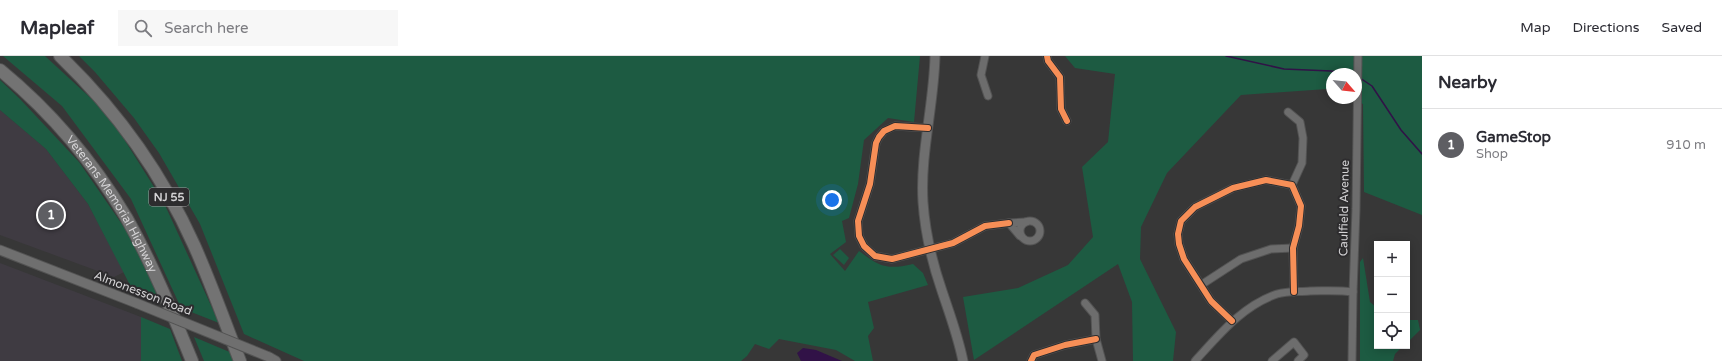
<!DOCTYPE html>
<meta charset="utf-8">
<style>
body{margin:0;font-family:"Varela Round",sans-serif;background:#f7f7f7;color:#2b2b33}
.controls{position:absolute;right:12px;bottom:12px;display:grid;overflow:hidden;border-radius:0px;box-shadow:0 2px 10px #0003}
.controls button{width:36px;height:36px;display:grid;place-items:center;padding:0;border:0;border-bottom:1px solid #e1e1e2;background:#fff;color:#2b2b33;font:20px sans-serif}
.compass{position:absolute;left:1326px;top:12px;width:36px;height:36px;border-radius:50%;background:#fff;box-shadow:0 2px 10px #0003;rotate:118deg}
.you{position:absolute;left:832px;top:144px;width:14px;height:14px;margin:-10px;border:3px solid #fff;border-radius:50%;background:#1a73e8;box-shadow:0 0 0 6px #1a73e833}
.badge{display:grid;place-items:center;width:26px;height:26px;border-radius:50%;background:#5e5e63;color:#fff;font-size:13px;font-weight:700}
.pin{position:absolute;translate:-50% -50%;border:2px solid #fff;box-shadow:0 1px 4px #0006}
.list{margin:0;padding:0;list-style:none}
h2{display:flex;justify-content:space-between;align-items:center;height:52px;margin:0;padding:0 16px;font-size:17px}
h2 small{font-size:13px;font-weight:400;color:#7c7c81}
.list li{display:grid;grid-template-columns:26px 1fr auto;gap:12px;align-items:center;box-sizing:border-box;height:72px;padding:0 16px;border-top:1px solid #e1e1e2}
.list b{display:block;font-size:15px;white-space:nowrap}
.list p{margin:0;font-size:13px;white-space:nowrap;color:#7c7c81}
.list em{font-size:13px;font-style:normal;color:#7c7c81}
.icon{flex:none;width:22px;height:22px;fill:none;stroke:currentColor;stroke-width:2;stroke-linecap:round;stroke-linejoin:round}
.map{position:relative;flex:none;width:1422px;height:305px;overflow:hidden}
header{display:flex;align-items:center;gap:24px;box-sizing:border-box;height:56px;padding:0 20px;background:#fff;border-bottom:1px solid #e1e1e2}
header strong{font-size:19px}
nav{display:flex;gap:22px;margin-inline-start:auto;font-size:14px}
.search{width:280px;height:36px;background:#f7f7f7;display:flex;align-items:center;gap:10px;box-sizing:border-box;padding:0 14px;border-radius:0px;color:#7c7c81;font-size:15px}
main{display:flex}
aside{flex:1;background:#fff}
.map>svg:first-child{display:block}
</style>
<header>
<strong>Mapleaf</strong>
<div class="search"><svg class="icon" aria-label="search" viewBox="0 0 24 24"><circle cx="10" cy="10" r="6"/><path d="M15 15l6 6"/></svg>Search here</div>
<nav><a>Map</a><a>Directions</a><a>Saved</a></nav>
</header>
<main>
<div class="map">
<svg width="1422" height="305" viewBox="0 0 1422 305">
<rect width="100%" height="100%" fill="#373737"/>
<g fill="#3f3b42">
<path d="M0,54L46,93L88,148L124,216L114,221L0,179Z"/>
<path d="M0,207L141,261V305H0Z"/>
</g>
<g fill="#1d5b42">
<path d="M3,0H45L109,59L164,147L219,267L181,252L131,143L62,50Z"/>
<path d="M79,0H920L914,66L888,62L864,84L858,128L849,162L842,165L846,186L830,198L845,215L859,195C880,211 887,214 913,208L923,217L928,229L868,246L874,272L868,280L873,305H855L836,294L779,283L769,293L755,288L747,300L741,305H304L244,278L200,168L159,97L134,62L95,16Z"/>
<path d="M1065,0H1422V159L1364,136L1363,48L1349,42H1356V18H1332V35L1327,33L1241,39L1167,117L1141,171L1140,203L1176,276L1173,305H1133L1132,246L1118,208L974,304L963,241L1018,232L1068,209L1093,181L1082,111L1108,86L1115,18L1075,12Z"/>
<path d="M0,24L20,43L79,106L126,174L162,244L131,231L88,148L46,93L0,54Z"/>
<path d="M840,193L849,202L844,209L833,199Z"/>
<path d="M1363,202L1370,246L1377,252V290H1403L1395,298L1393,305H1360V206Z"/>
<path d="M141,261L170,273L182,305H141Z"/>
<path d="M1407,264H1418L1420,274L1407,287Z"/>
<path d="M194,281L232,297L235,305H204Z"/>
</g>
<path fill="#311247" d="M803,292L816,294L842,305H801L797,297Z"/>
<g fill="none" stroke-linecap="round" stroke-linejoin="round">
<g stroke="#311247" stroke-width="1.5">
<path d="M1226,0L1284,13L1331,15L1349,18"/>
<path d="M1360,22L1372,30L1401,74L1422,98"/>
</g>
<defs>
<g id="street">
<path d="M985,0L981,19L988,40"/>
<path d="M1047,0L1048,5L1060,21L1061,53L1067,65"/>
<path d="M1288,56L1300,66L1303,82L1302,107L1292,129"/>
<path d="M928,72L895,70L884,75L879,81L876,87L870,128L858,165L859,180L864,190L875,200L892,203L953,187L985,170L1009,167"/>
<circle cx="1030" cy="175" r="10"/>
<path d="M1020,180L1009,167L1026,166"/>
<path d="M1201,229L1241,203L1271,193L1293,192"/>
<path d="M1085,247L1095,259L1096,283L1102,305"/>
<path d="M1232,265L1211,245L1184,203L1179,188L1178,178L1181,165L1195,151L1233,132L1266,124L1292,129L1301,150L1299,170L1293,192L1294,236"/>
<path d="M1031,305L1034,299L1065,289L1096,283"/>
<path d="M1195,305C1219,279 1242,250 1277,238C1287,235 1299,236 1310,235C1325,235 1338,234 1353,236"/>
<path d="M1272,305L1294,286L1304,299L1298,305"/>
<path d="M1352,305L1353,236L1356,153L1358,0"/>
</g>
<g id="secondary">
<path d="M935,0C934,49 920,97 923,146C925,176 932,206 942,235C950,259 958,280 963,305"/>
<path d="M0,194L136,247"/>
<path d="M269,301L276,305"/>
</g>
<g id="highway">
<path d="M60,0C116,54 162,118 194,189C211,227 225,267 240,305"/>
<path id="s1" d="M0,14C50,55 93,106 126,161C152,207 172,256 192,305"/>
</g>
</defs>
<use href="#street" stroke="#535353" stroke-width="9"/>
<use href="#secondary" stroke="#535353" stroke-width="11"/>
<use href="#highway" stroke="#535353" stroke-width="14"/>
<use href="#street" stroke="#6d6d6d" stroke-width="7"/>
<use href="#secondary" stroke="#6f6f6f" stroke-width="9"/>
<use href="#highway" stroke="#737373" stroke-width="12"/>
<defs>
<path id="secondary-bridge" d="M136,247L269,301"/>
</defs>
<use href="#secondary-bridge" stroke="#535353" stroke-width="11" stroke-linecap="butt"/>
<use href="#secondary-bridge" stroke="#6f6f6f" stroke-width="9"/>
<defs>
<g id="cycleway">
<path d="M1047,0L1048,5L1060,21L1061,53L1067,65"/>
<path d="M928,72L895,70L884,75L879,81L876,87L870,128L858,165L859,180L864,190L875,200L892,203L953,187L985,170L1009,167"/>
<path d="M1232,265L1211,245L1184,203L1179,188L1178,178L1181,165L1195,151L1233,132L1266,124L1292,129L1301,150L1299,170L1293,192L1294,236"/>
<path d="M1031,305L1034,299L1065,289L1096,283"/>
</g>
</defs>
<use href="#cycleway" stroke="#2d2c2e" stroke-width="8"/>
<use href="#cycleway" stroke="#f78f57" stroke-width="6"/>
</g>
<g text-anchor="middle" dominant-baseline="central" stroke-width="4" stroke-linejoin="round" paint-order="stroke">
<rect fill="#2d2c2e" stroke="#a1a0a2" stroke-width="1" x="149" y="132" width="40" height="18" rx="3"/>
<g font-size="11" font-weight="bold" fill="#d3d2d4">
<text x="169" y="141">NJ 55</text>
</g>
<g font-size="12" fill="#d3d2d4" stroke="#2d2c2e">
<text stroke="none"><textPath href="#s1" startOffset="176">Veterans Memorial Highway</textPath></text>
<text transform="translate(1344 152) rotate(-89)">Caulfield Avenue</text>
<text transform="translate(143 237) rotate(21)">Almonesson Road</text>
</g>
</g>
</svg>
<div class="controls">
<button>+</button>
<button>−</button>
<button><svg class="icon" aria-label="locate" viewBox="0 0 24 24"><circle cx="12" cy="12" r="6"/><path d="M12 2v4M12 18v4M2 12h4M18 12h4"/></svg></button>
</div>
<svg class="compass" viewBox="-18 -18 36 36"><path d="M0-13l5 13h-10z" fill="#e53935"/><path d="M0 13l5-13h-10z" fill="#7c7c81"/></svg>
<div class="you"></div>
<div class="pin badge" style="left:51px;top:159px">1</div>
</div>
<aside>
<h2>Nearby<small></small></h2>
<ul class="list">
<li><span class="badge">1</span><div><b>GameStop</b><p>Shop</p></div><em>910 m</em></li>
</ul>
</aside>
</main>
